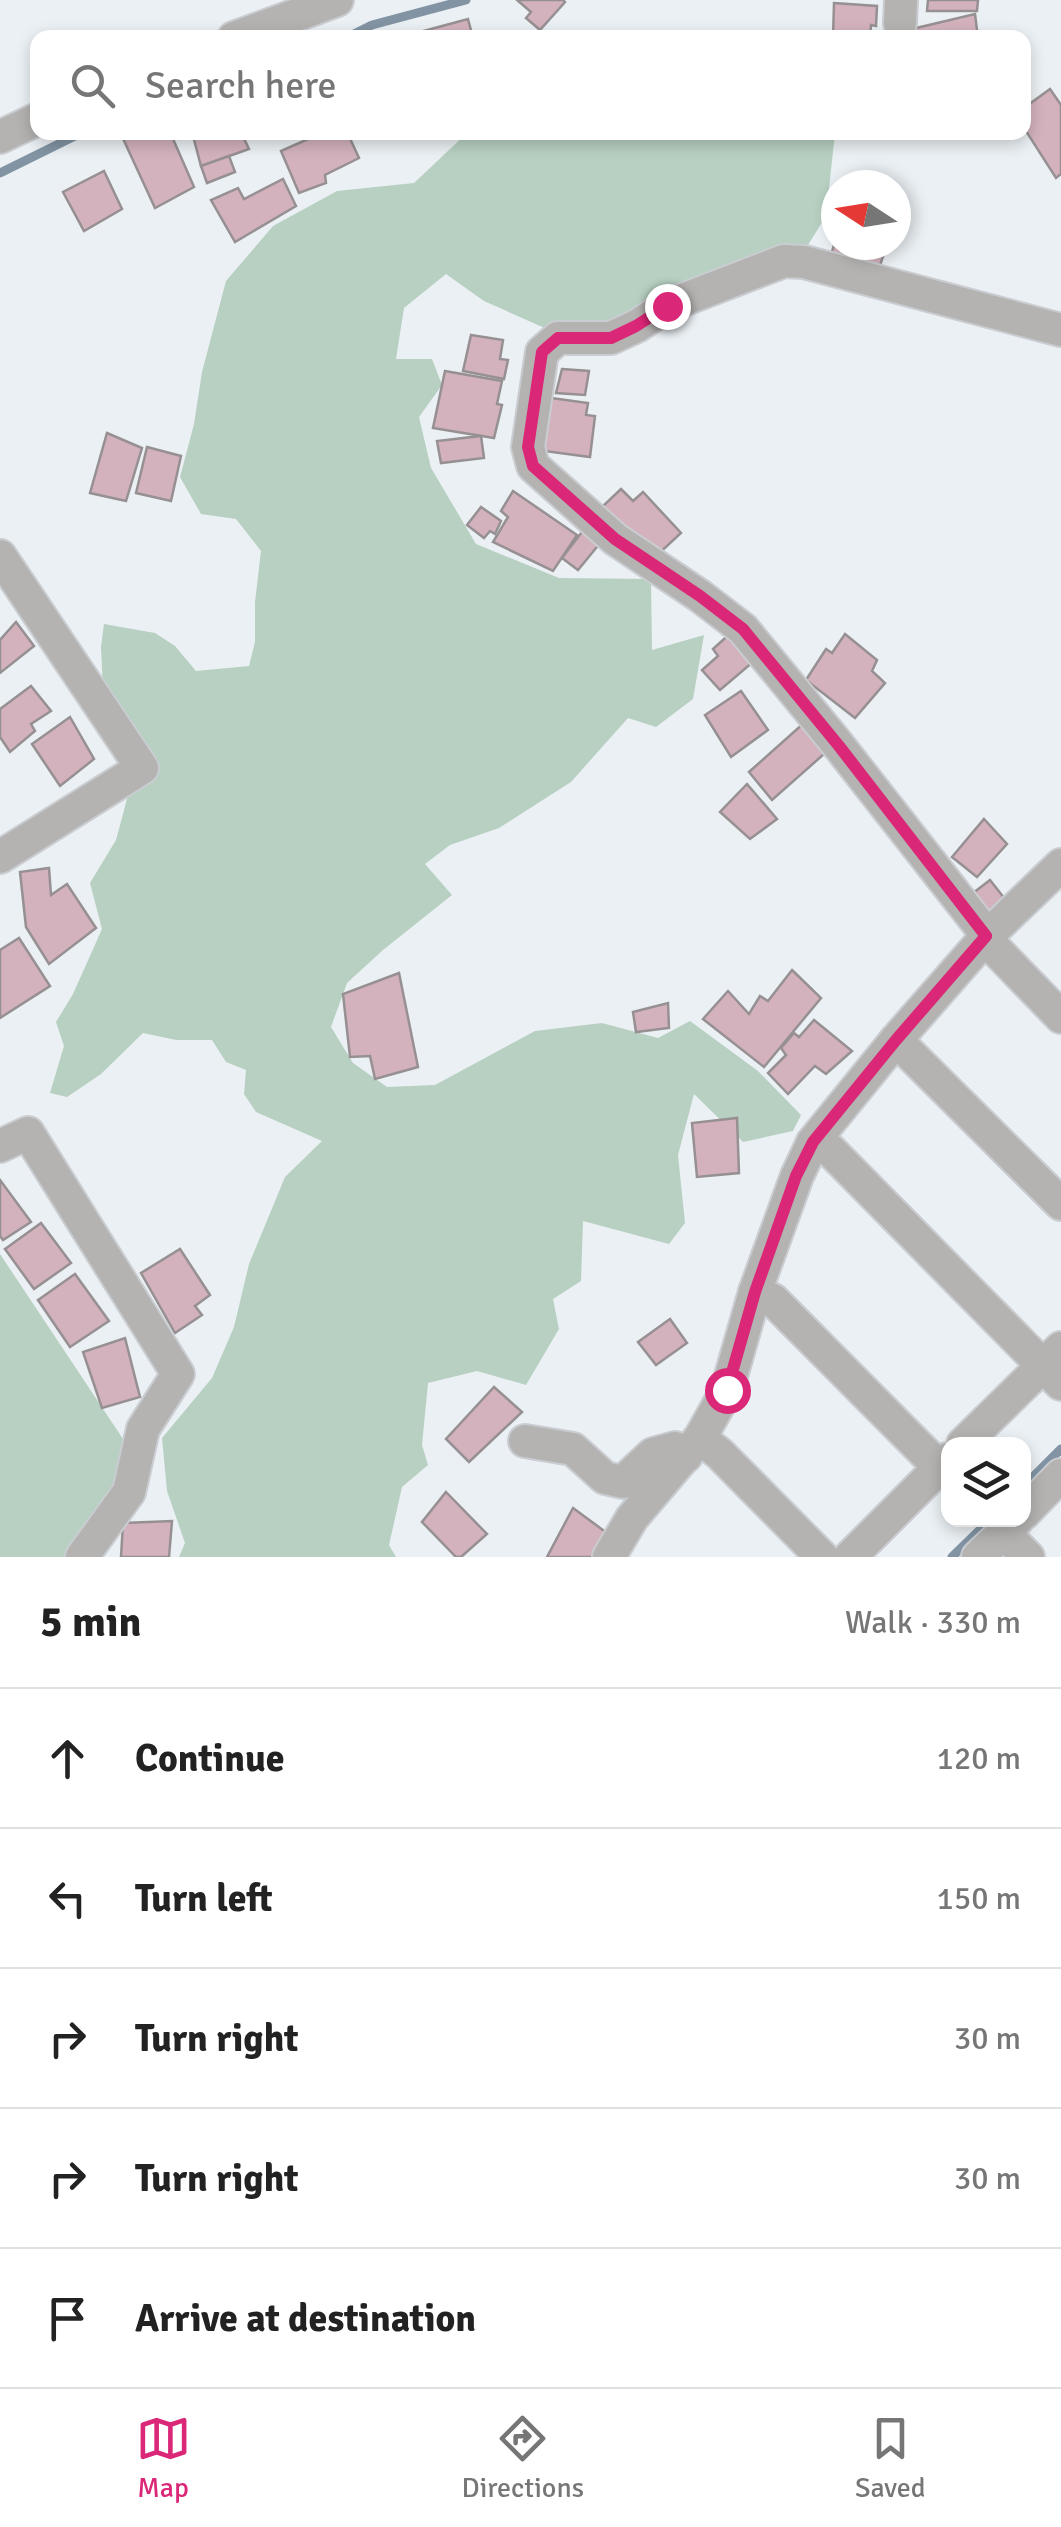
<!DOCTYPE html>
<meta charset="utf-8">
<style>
body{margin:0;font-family:Signika,sans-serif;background:#f2f2f2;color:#222}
.controls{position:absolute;right:30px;bottom:30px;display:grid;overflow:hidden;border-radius:20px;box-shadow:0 5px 15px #0003}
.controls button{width:90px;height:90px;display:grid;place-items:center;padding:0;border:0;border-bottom:2px solid #e0e0e0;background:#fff;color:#222;font:50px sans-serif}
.compass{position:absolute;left:821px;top:170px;width:90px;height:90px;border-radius:50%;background:#fff;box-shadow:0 5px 15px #0003;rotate:282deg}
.stop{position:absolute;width:30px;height:30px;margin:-22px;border:8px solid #db2777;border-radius:50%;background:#fff}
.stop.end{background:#db2777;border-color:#fff;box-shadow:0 2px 10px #0008}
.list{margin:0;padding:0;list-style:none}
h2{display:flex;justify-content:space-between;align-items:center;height:130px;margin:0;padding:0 40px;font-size:42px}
h2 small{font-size:32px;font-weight:400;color:#767676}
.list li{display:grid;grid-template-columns:65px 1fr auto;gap:30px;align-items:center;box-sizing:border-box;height:140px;padding:0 40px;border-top:2px solid #e0e0e0}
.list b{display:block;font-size:38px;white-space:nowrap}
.list em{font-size:32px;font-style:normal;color:#767676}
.icon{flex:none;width:55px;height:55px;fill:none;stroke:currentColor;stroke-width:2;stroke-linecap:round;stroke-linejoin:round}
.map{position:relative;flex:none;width:1061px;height:1557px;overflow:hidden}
.search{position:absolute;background:#fff;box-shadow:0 5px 15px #0003;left:30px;right:30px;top:30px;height:110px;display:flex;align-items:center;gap:25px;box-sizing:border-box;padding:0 35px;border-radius:20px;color:#767676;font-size:38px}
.sheet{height:830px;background:#fff}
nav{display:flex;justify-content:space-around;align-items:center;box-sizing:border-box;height:140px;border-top:2px solid #e0e0e0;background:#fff;font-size:28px;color:#767676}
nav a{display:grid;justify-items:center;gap:5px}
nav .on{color:#db2777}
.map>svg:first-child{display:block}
</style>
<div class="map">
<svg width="1061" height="1557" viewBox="0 0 1061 1557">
<rect width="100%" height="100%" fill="#ebf0f4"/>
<g fill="#b7d0c1">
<path d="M467,133H835L826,216L808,245L715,275L638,317L549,330L484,301L446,274L404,308L396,359H432L442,385L419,417L431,468L476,544L559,578L651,579L652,650L704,635L693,699L656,727L628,718L571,782L499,828L450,845L425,864L452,895L383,950L347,983L331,1027L353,1063L387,1087L435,1085L535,1031L602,1023L658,1038L690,1021L758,1071L801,1115L793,1131L743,1142L694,1094L678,1155L685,1223L669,1244L583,1221L581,1281L553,1299L559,1329L526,1385L477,1371L428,1383L422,1445L428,1465L402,1487L389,1545L396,1557H179L185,1543L167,1491L162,1438L212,1378L234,1327L249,1264L285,1177L322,1141L256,1112L244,1094L246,1070L226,1062L212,1040H176L143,1033L101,1074L67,1097L50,1093L64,1046L56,1022L73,994L102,929L90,883L116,840L127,799L137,736L103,691L101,647L104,624L155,633L175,646L196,671L249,666L255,642V602L261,551L236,519L201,514L180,477L194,424L202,372L226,281L273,226L337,191L414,183Z"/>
<path d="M0,1254L125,1442L114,1484L69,1557H0Z"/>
</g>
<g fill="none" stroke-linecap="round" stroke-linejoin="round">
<g stroke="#8294a3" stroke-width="9">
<path d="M346,38L372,25L466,0"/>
<path d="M0,173L83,132"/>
<path d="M1024,1486L1061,1449"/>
<path d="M952,1557L990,1520"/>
</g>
</g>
<g fill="#d3b2bd" stroke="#969092" stroke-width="2.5">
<path d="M517,0H563L565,2L540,30L526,18L531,12Z"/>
<path d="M928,0H978L977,11H927Z"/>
<path d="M834,3L877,6L876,26L871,25L870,38H833Z"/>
<path d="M975,14L978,38H913L912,29Z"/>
<path d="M468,19L473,38H421L420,32Z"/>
<path d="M1050,89L1061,105V174L1056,178L1024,128V108Z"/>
<path d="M120,132H170L194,187L155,208Z"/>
<path d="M192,132H241L249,149L201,166Z"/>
<path d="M324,132H347L359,158L325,175L326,183L299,193L281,151Z"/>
<path d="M229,156L235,172L207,183L201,166Z"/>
<path d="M104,171L122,209L84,231L63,192Z"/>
<path d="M283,179L296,206L235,242L211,200L238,188L244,199Z"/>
<path d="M836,238V245H887L878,271L831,255Z"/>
<path d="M471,335L503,340L500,359L508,360L504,379L463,371Z"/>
<path d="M562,369L589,371L585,395L556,393Z"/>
<path d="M445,371L502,381L497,404L502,405L494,438L433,428Z"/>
<path d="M544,397L588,403L586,415L595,416L590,457L537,450Z"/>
<path d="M107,433L142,448L126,501L90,493Z"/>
<path d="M481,436L484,458L441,463L437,441Z"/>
<path d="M147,447L181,456L171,501L136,493Z"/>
<path d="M621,489L633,501L643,492L681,533L653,559L603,506Z"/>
<path d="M513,491L577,535L553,571L493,542L508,517L501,511Z"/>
<path d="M481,507L501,521L495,534L490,531L484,538L467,525Z"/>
<path d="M585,528L601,542L578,570L562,558Z"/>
<path d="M16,622L34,646L0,673V640Z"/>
<path d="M734,630L760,656L720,690L702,670L718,656L713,649Z"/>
<path d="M845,634L877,660L872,671L885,683L855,718L806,680L826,649L832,653Z"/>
<path d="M31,686L51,711L31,724L35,731L10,752L0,737V709Z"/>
<path d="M741,691L768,730L731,757L705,715Z"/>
<path d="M70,717L94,759L60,786L32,744Z"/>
<path d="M804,723L824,754L772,800L749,772Z"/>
<path d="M747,784L777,819L750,839L720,812Z"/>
<path d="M984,819L1007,844L977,877L952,857Z"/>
<path d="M49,868L51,895L67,884L96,928L49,964L26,927L20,872Z"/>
<path d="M990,880L1005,899L986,916L968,897Z"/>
<path d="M19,938L50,986L0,1018V950Z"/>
<path d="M792,970L821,998L764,1067L703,1019L728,991L749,1014L760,996L768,1001Z"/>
<path d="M399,973L418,1067L375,1079L370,1056L350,1057L343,994Z"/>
<path d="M668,1003L669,1028L636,1032L633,1012Z"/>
<path d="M814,1020L852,1051L826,1074L815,1066L788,1094L768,1073L786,1055L781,1048L794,1033L799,1037Z"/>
<path d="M737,1118L739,1173L697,1177L692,1123Z"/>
<path d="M0,1180L31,1222L3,1240L0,1236Z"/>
<path d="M41,1223L71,1263L34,1289L5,1249Z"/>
<path d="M180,1249L210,1295L195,1306L202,1315L175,1333L141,1273Z"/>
<path d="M75,1274L109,1321L70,1347L38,1300Z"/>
<path d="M670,1319L687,1343L656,1365L638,1342Z"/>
<path d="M125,1338L140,1397L102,1408L83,1352Z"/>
<path d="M494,1387L522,1412L469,1462L446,1439Z"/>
<path d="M446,1492L487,1534L461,1557H456L422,1522Z"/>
<path d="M573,1508L607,1533L592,1557H547Z"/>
<path d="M172,1521L169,1557H121L123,1523Z"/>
</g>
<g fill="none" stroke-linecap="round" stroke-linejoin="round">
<defs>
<g id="minor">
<path d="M900,23L901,0"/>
<path d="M234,38L337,0"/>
<path d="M0,137L38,119"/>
<path d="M1061,330L804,262L784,261L667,306L637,326L611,338H558L542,352L528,447L533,466L615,539L700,596L743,629L839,746L980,926L995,949L1061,1017"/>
<path d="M0,556L142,768L0,857"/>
<path d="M896,1040L1061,1204"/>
<path d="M813,1142L830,1150L1061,1384"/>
<path d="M0,1146L28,1133L178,1374L143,1429L129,1492L82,1557"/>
<path d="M755,1292L773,1300L940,1468"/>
<path d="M700,1438L720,1454L822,1557"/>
<path d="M525,1441L573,1449L605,1478L623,1482L653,1454L675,1448L686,1456"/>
<path d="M963,1444L1061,1348"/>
<path d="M1024,1513L1061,1475"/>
<path d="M1004,1533L1028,1557"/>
<path d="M609,1557L632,1518L700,1438L727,1390L755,1292L797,1176L813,1142L896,1040L987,936L1061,865"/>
<path d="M850,1557L948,1459"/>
<path d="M978,1557L1017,1520"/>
</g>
</defs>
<use href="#minor" stroke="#c9cdd1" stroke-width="36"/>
<use href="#minor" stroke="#b5b3b1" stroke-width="32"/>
</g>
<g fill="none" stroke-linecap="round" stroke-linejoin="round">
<path stroke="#db2777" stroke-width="12" d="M667,306L636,326L611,338H558L542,352L528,447L533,466L615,539L700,596L743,629L839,746L986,936L896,1040L813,1142L796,1176L755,1292L727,1390"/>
</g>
</svg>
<div class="controls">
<button><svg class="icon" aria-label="layers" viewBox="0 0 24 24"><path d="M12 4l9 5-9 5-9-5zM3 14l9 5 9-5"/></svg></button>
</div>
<svg class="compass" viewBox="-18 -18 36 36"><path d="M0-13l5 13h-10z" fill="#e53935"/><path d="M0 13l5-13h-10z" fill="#767676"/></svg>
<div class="stop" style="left:727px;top:1390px"></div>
<div class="stop end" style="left:667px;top:306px"></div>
<div class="search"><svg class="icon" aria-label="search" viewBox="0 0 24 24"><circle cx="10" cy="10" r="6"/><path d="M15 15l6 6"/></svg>Search here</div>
</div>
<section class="sheet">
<h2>5 min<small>Walk · 330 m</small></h2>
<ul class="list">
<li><svg class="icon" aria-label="ahead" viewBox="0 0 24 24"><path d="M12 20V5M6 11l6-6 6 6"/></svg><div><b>Continue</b></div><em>120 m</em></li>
<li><svg class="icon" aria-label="left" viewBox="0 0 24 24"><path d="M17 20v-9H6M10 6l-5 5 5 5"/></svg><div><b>Turn left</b></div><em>150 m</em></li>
<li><svg class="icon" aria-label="right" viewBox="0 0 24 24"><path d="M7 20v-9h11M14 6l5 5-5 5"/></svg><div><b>Turn right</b></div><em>30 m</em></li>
<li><svg class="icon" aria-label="right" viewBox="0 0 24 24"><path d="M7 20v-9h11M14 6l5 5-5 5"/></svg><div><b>Turn right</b></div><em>30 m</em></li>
<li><svg class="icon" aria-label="arrive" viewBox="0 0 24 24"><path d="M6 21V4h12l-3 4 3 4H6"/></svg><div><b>Arrive at destination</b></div></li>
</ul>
</section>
<nav>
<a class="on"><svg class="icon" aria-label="map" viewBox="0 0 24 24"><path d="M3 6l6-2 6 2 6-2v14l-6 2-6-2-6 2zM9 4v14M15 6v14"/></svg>Map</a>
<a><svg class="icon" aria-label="directions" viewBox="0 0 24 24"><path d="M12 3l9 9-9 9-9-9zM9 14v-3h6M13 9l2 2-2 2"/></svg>Directions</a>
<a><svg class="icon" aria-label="saved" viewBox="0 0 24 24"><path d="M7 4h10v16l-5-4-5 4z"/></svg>Saved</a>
</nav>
